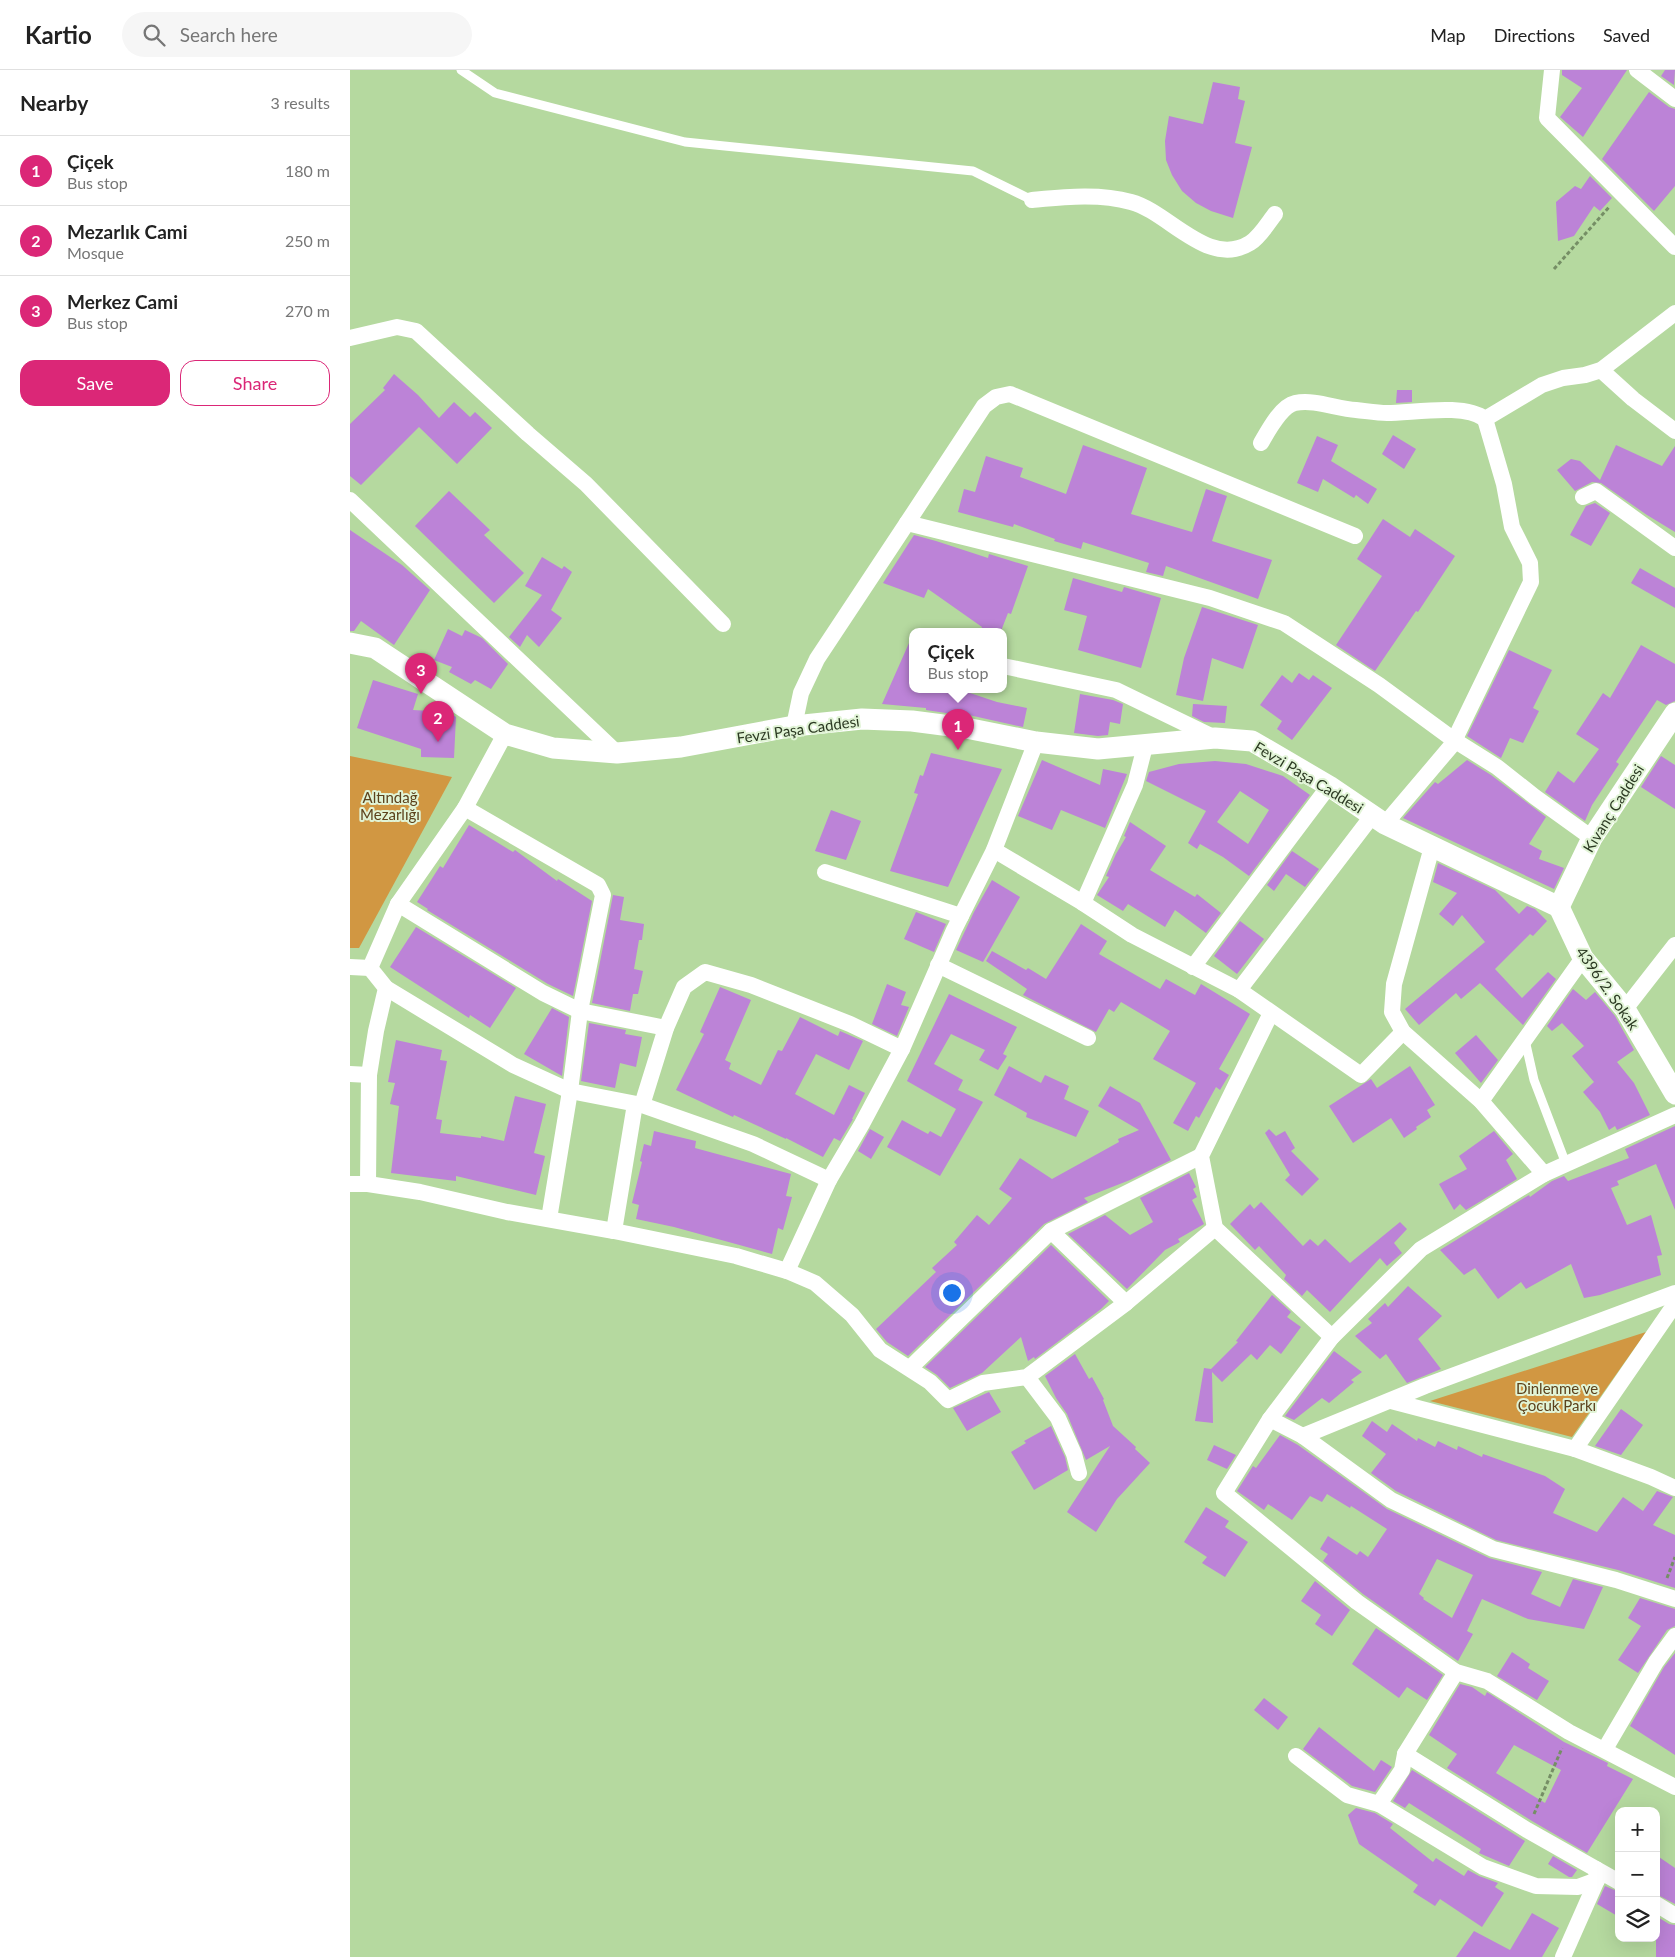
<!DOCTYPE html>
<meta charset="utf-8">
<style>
body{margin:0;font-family:Lato,sans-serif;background:#f6f6f6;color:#222}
.controls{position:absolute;right:15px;bottom:15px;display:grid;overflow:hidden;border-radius:10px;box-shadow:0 5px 20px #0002}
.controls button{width:45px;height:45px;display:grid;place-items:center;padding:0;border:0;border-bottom:1px solid #e0e0e0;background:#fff;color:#222;font:25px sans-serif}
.you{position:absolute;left:601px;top:1222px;width:18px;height:18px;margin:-12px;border:4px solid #fff;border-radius:50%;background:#1a73e8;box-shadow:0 0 0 8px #1a73e833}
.badge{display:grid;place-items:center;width:32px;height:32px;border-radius:50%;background:#db2777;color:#fff;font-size:16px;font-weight:700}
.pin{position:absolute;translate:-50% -41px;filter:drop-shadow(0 1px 2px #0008)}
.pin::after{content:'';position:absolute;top:26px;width:18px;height:15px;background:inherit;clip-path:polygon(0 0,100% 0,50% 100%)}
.popup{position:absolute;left:559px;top:558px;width:98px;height:65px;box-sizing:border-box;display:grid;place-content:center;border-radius:10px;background:#fff;filter:drop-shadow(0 1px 4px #0005);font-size:16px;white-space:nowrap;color:#767676}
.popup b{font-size:19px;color:#222}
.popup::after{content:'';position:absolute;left:50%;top:100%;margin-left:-10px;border:10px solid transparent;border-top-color:#fff}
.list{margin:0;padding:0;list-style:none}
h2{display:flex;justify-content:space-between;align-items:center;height:65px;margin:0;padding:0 20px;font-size:21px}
h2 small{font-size:16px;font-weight:400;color:#767676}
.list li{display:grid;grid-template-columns:32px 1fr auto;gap:15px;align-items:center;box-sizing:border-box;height:70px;padding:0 20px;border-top:1px solid #e0e0e0}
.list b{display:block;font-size:19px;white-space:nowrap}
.list p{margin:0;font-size:16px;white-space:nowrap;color:#767676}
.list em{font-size:16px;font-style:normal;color:#767676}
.actions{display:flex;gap:10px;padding:15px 20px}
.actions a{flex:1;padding:11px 0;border:1px solid #db2777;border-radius:15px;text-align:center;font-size:18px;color:#db2777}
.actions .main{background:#db2777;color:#fff}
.icon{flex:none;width:28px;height:28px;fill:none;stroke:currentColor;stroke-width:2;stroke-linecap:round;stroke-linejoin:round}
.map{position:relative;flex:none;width:1325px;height:1887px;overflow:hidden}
header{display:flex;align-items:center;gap:30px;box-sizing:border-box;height:70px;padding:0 25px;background:#fff;border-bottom:1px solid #e0e0e0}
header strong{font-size:24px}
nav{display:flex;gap:28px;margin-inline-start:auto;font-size:18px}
.search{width:350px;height:45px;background:#f6f6f6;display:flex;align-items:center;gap:12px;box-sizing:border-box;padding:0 18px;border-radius:28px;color:#767676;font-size:19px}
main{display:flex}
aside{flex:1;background:#fff}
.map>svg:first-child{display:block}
</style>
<header>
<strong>Kartio</strong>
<div class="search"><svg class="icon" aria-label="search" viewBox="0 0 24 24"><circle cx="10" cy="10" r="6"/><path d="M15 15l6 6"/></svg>Search here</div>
<nav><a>Map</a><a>Directions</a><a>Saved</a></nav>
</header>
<main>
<aside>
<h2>Nearby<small>3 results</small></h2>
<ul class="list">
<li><span class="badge">1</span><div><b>Çiçek</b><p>Bus stop</p></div><em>180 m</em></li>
<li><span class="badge">2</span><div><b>Mezarlık Cami</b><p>Mosque</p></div><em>250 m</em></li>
<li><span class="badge">3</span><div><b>Merkez Cami</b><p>Bus stop</p></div><em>270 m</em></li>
</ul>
<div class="actions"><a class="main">Save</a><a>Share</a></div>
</aside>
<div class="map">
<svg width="1325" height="1887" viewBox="0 0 1325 1887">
<rect width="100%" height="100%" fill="#b5d99f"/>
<g fill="#d19742">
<path d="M0,686L102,707L9,878H0Z"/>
<path d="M1296,1262L1222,1367L1080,1331Z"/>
</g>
<g fill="#bc83d7" fill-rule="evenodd">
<path d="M1212,0H1277L1233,67L1210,47L1232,18L1212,5Z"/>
<path d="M1315,0H1325L1324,15L1311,6Z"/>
<path d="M863,12L890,17L888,29L895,31L885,73L902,77L883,148L861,141L846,133L832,121L822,105L816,90L815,71L819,46L853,54Z"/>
<path d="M1299,22L1319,37L1325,39V116L1304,141L1252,89Z"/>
<path d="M1240,106L1262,128L1250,141L1244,136L1224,166L1208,171L1206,132L1225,116L1231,119Z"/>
<path d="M44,304L68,325L89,348L104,332L120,347L125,342L142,358L107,394L69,357L11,415L0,406V354L35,320L33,318Z"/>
<path d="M1047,320H1062V332L1046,333Z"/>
<path d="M1043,365L1066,379L1054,399L1032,384Z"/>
<path d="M967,366L988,375L981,391L1027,419L1018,434L1006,425L1004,428L973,409L968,422L947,413Z"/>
<path d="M733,375L797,398L781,444L842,462L856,419L877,426L862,471L922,490L908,529L816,496L813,506L796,502L799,493L733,472L731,479L704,471L705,469L664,454L663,457L608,442L614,419L625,422L636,386L673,398L670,407L716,424Z"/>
<path d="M1266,375L1312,396L1325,376V462L1297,445L1251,413L1242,412L1225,421L1207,400L1221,389L1230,391L1250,410Z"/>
<path d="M99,421L140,460L134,465L174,503L144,533L65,456Z"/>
<path d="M1245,433L1260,443L1241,476L1220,465L1236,436Z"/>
<path d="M1033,449L1060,467L1065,459L1105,486L1068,542L1066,541L1025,601L986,575L1032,506L1007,489Z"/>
<path d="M0,460L52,495L80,520L44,575L11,551L4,561H0Z"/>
<path d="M564,465L586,471L638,488L639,484L678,496L661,544L658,543L651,561H631L632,557L578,519L574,528L533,513Z"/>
<path d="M192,487L212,499L214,496L222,502L201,540L212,548L189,577L177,565L170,577L159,567L192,525L175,516Z"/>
<path d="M1290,498L1325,518V538L1281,513Z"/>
<path d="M723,508L772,522L774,517L811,528L791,598L728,580L737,546L714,540Z"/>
<path d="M852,537L908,555L893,599L862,588L853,631L826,625L834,588Z"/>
<path d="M98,559L112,566L115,560L132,568L158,594L141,619L125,610L121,614L99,602L102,597L84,590Z"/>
<path d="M563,564V619H619L617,622L647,632L677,638L673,657L610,643L609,645L576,640V638L532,634Z"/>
<path d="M1291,575L1325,594V631L1316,635L1307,630L1266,692L1269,694L1242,735L1235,751L1195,722L1208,701L1224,713L1249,679L1226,664L1253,623L1260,628Z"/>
<path d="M1159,580L1202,600L1183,638L1189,641L1173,673L1160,668L1151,688L1117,666Z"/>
<path d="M949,603L959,610L963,605L982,618L942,670L927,659L932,651L910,635L932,605L942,613Z"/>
<path d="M23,610L68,624L63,640L99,642L106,647L104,688L71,687V679L7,658Z"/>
<path d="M730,624L763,630L773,634L770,654L760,652L758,665L748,666L724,663Z"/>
<path d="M843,634L877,636L875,653L854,652L842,646Z"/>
<path d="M581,683L652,699L598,817L540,801L568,724L564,723L570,705L573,706Z"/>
<path d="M1311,686L1325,695V739L1291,717Z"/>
<path d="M692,690L750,715L753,699L777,704L755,758L711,740L702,760L668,746Z"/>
<path d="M1117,690L1141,705L1196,747L1179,774L1192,781L1189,789L1214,798L1204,819L1053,748L1085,712L1088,714Z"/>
<path d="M865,691L896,694L933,706L960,725L899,806L873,787L850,774L847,779L838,773L856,741L796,711L799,702L829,694ZM890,721L919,740L898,774L867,752Z"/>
<path d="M481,740L511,751L496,790L465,781Z"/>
<path d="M780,752L816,776L800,800L845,827L847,824L871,843L856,863L825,840L815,857L778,834L773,841L747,825L759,807L756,806L766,784L776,767L774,766Z"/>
<path d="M119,755L163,782L165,780L207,811L208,809L242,831L223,926L198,914L77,840L78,839L67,832L90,796L93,798Z"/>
<path d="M942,781L969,799L955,817L936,804L924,821L917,815Z"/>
<path d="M1088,793L1145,820L1169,844L1177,836L1185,839L1197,851L1183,866L1180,864L1145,899L1172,928L1198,902L1206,909L1173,955L1130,913L1111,929L1106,923L1069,955L1055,939L1135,872L1112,845L1103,856L1089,844L1107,823L1083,812Z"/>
<path d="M642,810L670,827L633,892L606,880L624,842Z"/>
<path d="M263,825L274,827L270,850L294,854L292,870H289L284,899L293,901L288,924H283L280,941L242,933Z"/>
<path d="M566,842L596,854L584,882L554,869Z"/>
<path d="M890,851L914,869L887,904L864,886Z"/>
<path d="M731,854L757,871L749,884L810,919L816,909L845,925L851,914L900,944L869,999L879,1005L870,1020L866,1017L849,1048L846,1046L838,1061L823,1053L846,1013L803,989L820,961L771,932L764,942L759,939L746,962L673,925L677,919L636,891L642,881L676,900L678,898L696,909Z"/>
<path d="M66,857L166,918L140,958L120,945L119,948L40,897Z"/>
<path d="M537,914L556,922L551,935L559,937L547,966L522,954Z"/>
<path d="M370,917L401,930L375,990L381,993L379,999L411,1015L428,980L432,981L450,947L488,966L490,961L513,971L499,1000L466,984L445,1024L484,1045L499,1015L515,1023L502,1049H503L490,1071L484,1068L473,1087L436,1068V1069L384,1045L383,1047L326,1020L354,964L350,962Z"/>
<path d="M1223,919L1236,930L1245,922L1265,946L1284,980L1267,992L1284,1013L1300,1045L1267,1060L1265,1056L1259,1060L1250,1042L1233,1022L1244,1012L1222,986L1234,976L1212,953L1202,961L1197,956Z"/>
<path d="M599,924L667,957L653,984L657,986L648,1000L629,990L635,980L601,964L584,994L613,1010L608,1020L633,1032L590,1106L537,1077L552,1050L578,1064L580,1061L591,1067L606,1039L557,1011Z"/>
<path d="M202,938L219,947L212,1006L174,984Z"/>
<path d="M239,953L276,960L275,964L292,967L286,997L270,993L265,1018L231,1011Z"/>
<path d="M1126,965L1148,990L1131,1013L1105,983Z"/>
<path d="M46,970L92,980L90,990L97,991L86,1049L92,1050L90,1063L131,1068V1066L154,1071L165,1026L196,1034L184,1083L195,1086L186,1125L106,1106V1111L41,1103L49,1036L40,1034L45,1013L38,1012Z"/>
<path d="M659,996L691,1013L695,1005L719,1016L714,1029L739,1041L726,1067L676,1047L677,1043L644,1025Z"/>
<path d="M1060,996L1085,1035L1077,1040L1081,1047L1066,1057L1067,1059L1054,1068L1041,1048L1003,1073L979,1036L1021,1009L1027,1018Z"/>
<path d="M760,1016L790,1033L821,1090L780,1110L734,1128L738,1132L694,1154L558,1286L537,1272L526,1259L586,1202L582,1198L607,1175L604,1172L627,1145L639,1155L662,1128L649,1119L670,1088L702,1109L769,1072L768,1069L789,1060L748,1036Z"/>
<path d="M1325,1056V1140L1306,1094L1267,1111L1269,1115L1261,1118L1277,1155L1301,1145L1312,1185L1307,1186L1311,1205L1250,1225L1234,1228L1221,1194L1176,1219L1171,1212L1148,1229L1125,1198L1114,1205L1090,1180L1179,1125L1180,1127L1202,1111L1214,1106L1218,1111L1279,1088L1275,1079Z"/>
<path d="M520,1059L534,1067L521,1089L508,1081Z"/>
<path d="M919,1059L926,1066L935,1061L945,1078L941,1081L969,1109L952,1126L935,1110L940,1105L915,1063Z"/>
<path d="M304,1061L346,1071L345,1078L441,1104L436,1126L442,1127L433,1160L428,1158L422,1184L324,1157L286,1149L289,1135L282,1133L292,1092L290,1091L294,1074L301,1076Z"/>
<path d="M1144,1061L1163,1084L1156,1090L1167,1109L1116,1140L1110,1134L1104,1140L1089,1114L1117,1099L1109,1086Z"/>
<path d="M839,1103L846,1117L843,1119L847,1127L842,1130L854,1154L828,1169L830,1172L815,1180L777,1219L718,1164L755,1145L780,1165L803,1152L790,1128Z"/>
<path d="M911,1132L953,1176L960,1169L968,1176L975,1169L1000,1193L1050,1152L1057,1159L1044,1173L1052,1183L1037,1196L1030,1188L980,1242L957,1220L952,1226L934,1209L936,1205L909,1176L905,1180L880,1154L900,1134L904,1139Z"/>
<path d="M701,1175L759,1231L751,1239L685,1289L684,1287L678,1291L671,1267L632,1303L600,1318L587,1305L575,1297Z"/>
<path d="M1058,1216L1092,1246L1068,1269L1091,1299L1057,1313L1036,1284L1030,1289L1005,1266L1022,1253L1018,1249L1035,1233L1038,1237Z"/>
<path d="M922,1225L941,1242L937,1247L951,1257L931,1284L920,1275L907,1290L901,1284L872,1312L862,1302L863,1353L845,1351L854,1298L861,1299L888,1272L886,1271Z"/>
<path d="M984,1281L1012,1302L1001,1310L1004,1312L979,1333L972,1328L944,1350L935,1346Z"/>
<path d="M725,1284L739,1309L742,1307L754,1329L753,1330L763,1356L786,1377L785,1379L800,1393L767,1429L746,1462L717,1442L760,1376L736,1390L717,1344L706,1328L695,1306Z"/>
<path d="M639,1322L651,1342L617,1361L603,1338Z"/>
<path d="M1271,1339L1293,1355L1271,1385L1245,1376Z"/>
<path d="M1022,1351L1037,1362L1042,1354L1067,1371L1068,1368L1085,1377L1088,1371L1107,1380L1108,1376L1132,1387L1133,1384L1195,1406L1215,1419L1203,1443L1247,1462L1273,1427L1293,1441L1307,1421L1323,1427L1303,1455L1325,1465V1518L1268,1500L1146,1470L1046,1421L1021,1403L1036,1384L1012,1366Z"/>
<path d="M701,1356L715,1387L718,1400L684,1420L661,1382L676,1373L674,1371Z"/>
<path d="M930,1365L948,1375L1037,1439L1139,1488L1192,1502L1181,1524L1210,1537L1223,1509L1253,1517L1234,1559L1178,1549L1132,1529L1117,1561L1123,1564L1108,1591L1013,1524L973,1491L978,1484L970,1479L978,1466L1007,1485L1010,1481L1018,1487L1037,1459L1001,1436L1000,1438L977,1424L972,1432L960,1426L942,1450L918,1434L914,1440L887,1421L903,1396L906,1398ZM1087,1489L1123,1505L1102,1548L1073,1529L1074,1528L1069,1524Z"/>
<path d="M864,1375L886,1385L877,1399L857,1390Z"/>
<path d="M856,1437L879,1451L875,1457L898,1472L875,1507L852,1493L857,1487L834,1472Z"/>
<path d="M965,1511L1000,1540L982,1566L965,1554L971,1545L951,1531Z"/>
<path d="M1290,1528L1325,1539V1556L1317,1560L1288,1603L1268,1590L1291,1556L1278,1548Z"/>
<path d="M1026,1558L1093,1605L1077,1630L1057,1617L1049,1628L1002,1594Z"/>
<path d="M1162,1582L1180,1594L1178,1598L1199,1611L1187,1630L1147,1606Z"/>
<path d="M1325,1583V1685L1280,1656L1314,1597Z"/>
<path d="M1110,1614L1122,1617L1135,1626L1137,1622L1214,1672L1258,1693L1257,1696L1283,1709L1237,1783L1182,1751L1097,1698L1107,1684L1079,1665ZM1164,1675L1211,1700L1195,1733L1146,1703Z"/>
<path d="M914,1628L938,1647L928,1660L904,1640Z"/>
<path d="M969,1657L1024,1701L1031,1690L1042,1697L1025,1722L1002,1716L953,1679Z"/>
<path d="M1062,1700L1175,1771L1159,1796L1129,1783L1131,1779L1059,1733L1055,1738L1043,1731Z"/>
<path d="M1006,1738L1025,1743L1043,1754L1040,1758L1083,1792L1086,1788L1114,1806L1118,1800L1129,1806L1148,1813L1145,1817L1154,1823L1132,1857L1090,1829L1085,1836L1063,1822L1068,1815L1009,1774L998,1745Z"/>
<path d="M1306,1785L1325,1798V1834L1306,1824Z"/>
<path d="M1203,1786L1227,1800L1222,1807H1219L1198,1794Z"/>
<path d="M1255,1816L1269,1822V1847L1247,1834Z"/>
<path d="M1182,1843L1209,1858L1192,1887H1106L1124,1861L1160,1880Z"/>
<path d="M1306,1846L1319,1854L1325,1855V1887H1306Z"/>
</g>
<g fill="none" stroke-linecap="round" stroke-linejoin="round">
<g stroke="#758e65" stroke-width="3" stroke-dasharray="4 2.5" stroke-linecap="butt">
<path d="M1204,199L1260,136"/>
<path d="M1317,1508L1325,1487"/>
<path d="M1184,1744L1212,1678"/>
</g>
<g stroke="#fff" stroke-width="9">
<path d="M111,0L145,23L335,72L623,101L682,130"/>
<path d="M1175,970L1184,1010L1216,1094"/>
</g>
<g stroke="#fff" stroke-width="16">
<path d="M1202,0L1197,48L1325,177"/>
<path d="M1287,0L1325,29"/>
<path d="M682,130C714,127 749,123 781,132C819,142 858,199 900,173C910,167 918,153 925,144"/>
<path d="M0,268L47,257L66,261L178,364L236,414L373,554"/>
<path d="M1251,300L1283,329L1325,361"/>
<path d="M911,373C918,361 931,336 945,333C965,329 987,339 1006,340C1016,341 1027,343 1037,343C1063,343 1114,333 1135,349L1192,315L1213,308L1235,305L1251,300L1325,243"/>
<path d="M1233,427L1246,421L1325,478"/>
<path d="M0,430L267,683"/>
<path d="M1005,466L660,324L646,327L634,336L557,453L860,528L934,553L1029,615L1104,670L1147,697L1185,727L1242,768"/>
<path d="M653,596L766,620L865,668"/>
<path d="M444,656L451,623L467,589L557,453"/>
<path d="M115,738L248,815L253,825L230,941L220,1021L199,1149"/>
<path d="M1035,754L1102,675L1181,512L1180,493L1162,457L1154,414L1135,349"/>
<path d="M1082,777L1044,914L1042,942L1053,962L1131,1031L1194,1104L1325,1045"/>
<path d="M644,780L733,833L782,865L889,920L1011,1005L1053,962"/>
<path d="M475,802L611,846"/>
<path d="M733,833L785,715L795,676"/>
<path d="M48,834L193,923L230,941L316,958"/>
<path d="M588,895L738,968"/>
<path d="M0,897L20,898L48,834L115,738L155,664"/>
<path d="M843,897L979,716"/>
<path d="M36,918L163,995L220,1021L292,1035L403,1074L479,1110"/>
<path d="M889,920L1022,746"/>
<path d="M1275,939L1325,875"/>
<path d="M921,943L851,1086L865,1158L982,1267"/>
<path d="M0,1004L19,1005"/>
<path d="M1131,1031L1233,888"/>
<path d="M292,1035L316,958L334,917L355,902L401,915L500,954L552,979"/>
<path d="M1194,1104L1071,1179L982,1267L920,1349L874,1423L1007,1532L1106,1602L1137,1611L1219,1662L1325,1717"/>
<path d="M0,1114H18L70,1122L157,1142L264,1161L386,1186L437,1201L465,1213L502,1245L530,1280L580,1312L598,1330L633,1313L677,1307L776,1233L865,1158"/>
<path d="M18,1114L19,1005L26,961L36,918L20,898"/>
<path d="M264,1161L285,1034"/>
<path d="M701,1161L776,1233"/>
<path d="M437,1201L479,1110L512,1054L552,979L604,860L644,780L686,672"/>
<path d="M1325,1234L1225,1379L1301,1407L1325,1418"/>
<path d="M560,1298L701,1161L851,1086"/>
<path d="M677,1307L708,1348L724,1384L729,1403"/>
<path d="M1041,1331L1225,1379"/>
<path d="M920,1349L953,1366L1041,1430L1143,1479L1266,1510L1325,1529"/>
<path d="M953,1366L1075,1316L1325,1223"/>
<path d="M1106,1602L1055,1684L1177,1760L1269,1812"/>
<path d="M1255,1679L1306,1592L1325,1566"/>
<path d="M946,1686L997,1725L1029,1734L1133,1797L1186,1816L1228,1817L1247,1810L1246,1799"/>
<path d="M1029,1734L1052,1700L1055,1684"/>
<path d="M1306,1834L1324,1845"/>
<path d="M1213,1887L1247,1810"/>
</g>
<g stroke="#fff" stroke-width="21">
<path d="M0,573L25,578L155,664L203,678L267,683L331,677L444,656L512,649L562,651L616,658L686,672L748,679L865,668L902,671L979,716L1035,754L1209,837"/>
<path d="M1209,837L1242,768L1325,643"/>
<path d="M1209,837L1233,888L1275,939L1325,1024"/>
</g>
</g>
<g text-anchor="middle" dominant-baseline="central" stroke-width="4" stroke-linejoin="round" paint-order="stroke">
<g font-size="15" fill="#2c3a23" stroke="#e1f4d6">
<text transform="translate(448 659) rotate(-8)">Fevzi Paşa Caddesi</text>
<text transform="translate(959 707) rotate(31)">Fevzi Paşa Caddesi</text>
<text transform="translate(1263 738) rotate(-58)">Kıvanç Caddesi</text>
<text transform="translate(1258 918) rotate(55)">4396/2. Sokak</text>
</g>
<g font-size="15" fill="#5c411b" stroke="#e1f4d6">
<text x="40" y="727">Altındağ<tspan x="40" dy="17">Mezarlığı</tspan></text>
<text x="1207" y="1318">Dinlenme ve<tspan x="1207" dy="17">Çocuk Parkı</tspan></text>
</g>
</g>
</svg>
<div class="controls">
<button>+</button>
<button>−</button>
<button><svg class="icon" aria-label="layers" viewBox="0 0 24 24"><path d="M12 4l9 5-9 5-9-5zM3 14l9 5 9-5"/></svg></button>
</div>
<div class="you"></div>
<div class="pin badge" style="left:608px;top:680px">1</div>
<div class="popup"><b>Çiçek</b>Bus stop</div>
<div class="pin badge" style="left:88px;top:672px">2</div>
<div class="pin badge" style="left:71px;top:624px">3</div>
</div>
</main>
